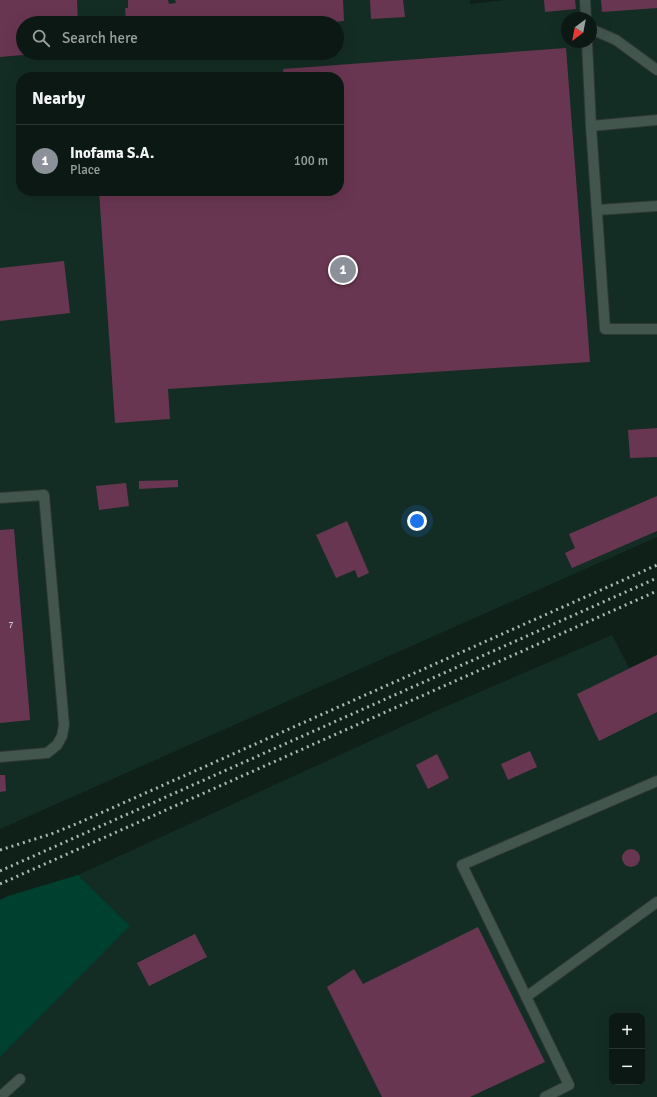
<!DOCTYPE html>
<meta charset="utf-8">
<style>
body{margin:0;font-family:Signika,sans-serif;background:#192521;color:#f1f3f6}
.controls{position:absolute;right:12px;bottom:12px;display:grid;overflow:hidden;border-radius:8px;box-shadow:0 4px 16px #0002}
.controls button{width:36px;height:36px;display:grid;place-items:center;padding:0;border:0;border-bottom:1px solid #2b3733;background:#0b1813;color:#f1f3f6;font:20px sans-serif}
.compass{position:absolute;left:561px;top:12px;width:36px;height:36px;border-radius:50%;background:#0b1813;box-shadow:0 4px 16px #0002;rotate:212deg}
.you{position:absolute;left:417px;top:521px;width:14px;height:14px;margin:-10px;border:3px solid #fff;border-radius:50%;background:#1a73e8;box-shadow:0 0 0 6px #1a73e833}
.badge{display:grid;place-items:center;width:26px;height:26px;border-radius:50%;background:#8c9099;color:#fff;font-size:13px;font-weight:700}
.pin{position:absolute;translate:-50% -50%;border:2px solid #fff;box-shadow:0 1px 4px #0006}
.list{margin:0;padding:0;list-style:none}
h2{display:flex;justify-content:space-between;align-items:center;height:52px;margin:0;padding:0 16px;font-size:17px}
h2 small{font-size:13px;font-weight:400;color:#9aa0a0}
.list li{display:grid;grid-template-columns:26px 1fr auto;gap:12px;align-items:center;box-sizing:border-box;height:72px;padding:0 16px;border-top:1px solid #2b3733}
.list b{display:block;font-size:15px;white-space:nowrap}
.list p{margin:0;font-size:13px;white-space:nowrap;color:#9aa0a0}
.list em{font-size:13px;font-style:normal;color:#9aa0a0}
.icon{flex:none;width:22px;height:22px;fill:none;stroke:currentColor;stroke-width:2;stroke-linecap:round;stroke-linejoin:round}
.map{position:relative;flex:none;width:657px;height:1097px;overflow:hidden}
.search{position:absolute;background:#0b1813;box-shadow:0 4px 16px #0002;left:16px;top:16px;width:328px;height:44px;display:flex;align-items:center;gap:10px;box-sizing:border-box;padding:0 14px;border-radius:22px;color:#9aa0a0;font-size:15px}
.panel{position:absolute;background:#0b1813;box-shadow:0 4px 16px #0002;left:16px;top:72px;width:328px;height:124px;border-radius:16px}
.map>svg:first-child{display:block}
</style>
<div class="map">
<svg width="657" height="1097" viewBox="0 0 657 1097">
<rect width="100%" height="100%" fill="#0f2019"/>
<g fill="#142d24" fill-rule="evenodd">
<path d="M0,0H470V4L506,0H657V537L0,829ZM567,18H591V42H567ZM23,23H337V53H23ZM21,77H339V191H21Z"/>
<path d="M612,635L629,668L657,655V1097H0V1057L130,926L78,875L438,710ZM612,1016H642V1082H612Z"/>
</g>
<path fill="#00402f" d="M78,875L130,926L0,1057V900L8,896Z"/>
<g fill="#693651">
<path d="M0,0H77L78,23H23V53H33V54L0,57Z"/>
<path d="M128,0H168L169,4L176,3L175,0H343L344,21L323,23H126L125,8H128Z"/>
<path d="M370,0H403L405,17L371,19Z"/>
<path d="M544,0H575L576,9L545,12Z"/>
<path d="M601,0H657V8L602,12Z"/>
<path d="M566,48L590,362L168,389L170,419L115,423L99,191H339V77H284L283,69Z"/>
<path d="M64,261L70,313L0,321V268Z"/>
<path d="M657,428V457L630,458L628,430Z"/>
<path d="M178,480V487L139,489V481Z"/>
<path d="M126,483L129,506L99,510L96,486Z"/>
<path d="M657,496V531L572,568L565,553L575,548L569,534Z"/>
<path d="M347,521L369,573L358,578L355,570L336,578L316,535Z"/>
<path d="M14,529L30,720L0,723V530Z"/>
<path d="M657,655V712L599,741L577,694Z"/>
<path d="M530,751L537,767L508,780L501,764Z"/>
<path d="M437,754L449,778L428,789L416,765Z"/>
<path d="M0,775H5L6,791L0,792Z"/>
<circle cx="631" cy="858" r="9"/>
<path d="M478,927L545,1062L470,1097H382L327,987L354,969L363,984Z"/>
<path d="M195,934L207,957L149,986L137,963Z"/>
</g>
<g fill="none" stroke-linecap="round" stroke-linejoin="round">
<defs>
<g id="lane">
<path d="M585,0L586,18"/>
<path d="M591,29L616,40L657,70"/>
<path d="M587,42L591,126L605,329H657"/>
<path d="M591,126L657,120"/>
<path d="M597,210L657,206"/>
<path d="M0,498L44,495L64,725L62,736L57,745L47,753L0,757"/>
<path d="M526,997L657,902"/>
<path d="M0,1097L20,1079"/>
<path d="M545,1097L569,1085L462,865L657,781"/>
</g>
</defs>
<use href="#lane" stroke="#2f3834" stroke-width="12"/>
<use href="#lane" stroke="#43564e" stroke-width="10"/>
<g stroke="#aab6b1" stroke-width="3" stroke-dasharray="2 4" stroke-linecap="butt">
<path d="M0,850L51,834L76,824L657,565"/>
<path d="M0,871L657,578"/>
<path d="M0,884L657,591"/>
</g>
</g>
<g text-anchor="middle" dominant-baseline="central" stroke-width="3.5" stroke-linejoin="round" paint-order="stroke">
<g font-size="10" fill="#cac6c9">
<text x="11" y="625">7</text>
</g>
</g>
</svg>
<div class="controls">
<button>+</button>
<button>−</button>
</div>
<svg class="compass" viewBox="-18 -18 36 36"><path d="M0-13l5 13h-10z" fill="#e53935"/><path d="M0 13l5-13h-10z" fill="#9aa0a0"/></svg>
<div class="you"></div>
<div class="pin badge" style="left:343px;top:270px">1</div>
<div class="search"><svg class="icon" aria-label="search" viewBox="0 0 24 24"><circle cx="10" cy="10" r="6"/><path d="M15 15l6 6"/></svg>Search here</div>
<section class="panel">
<h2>Nearby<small></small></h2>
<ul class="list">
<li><span class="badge">1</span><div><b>Inofama S.A.</b><p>Place</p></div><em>100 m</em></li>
</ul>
</section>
</div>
